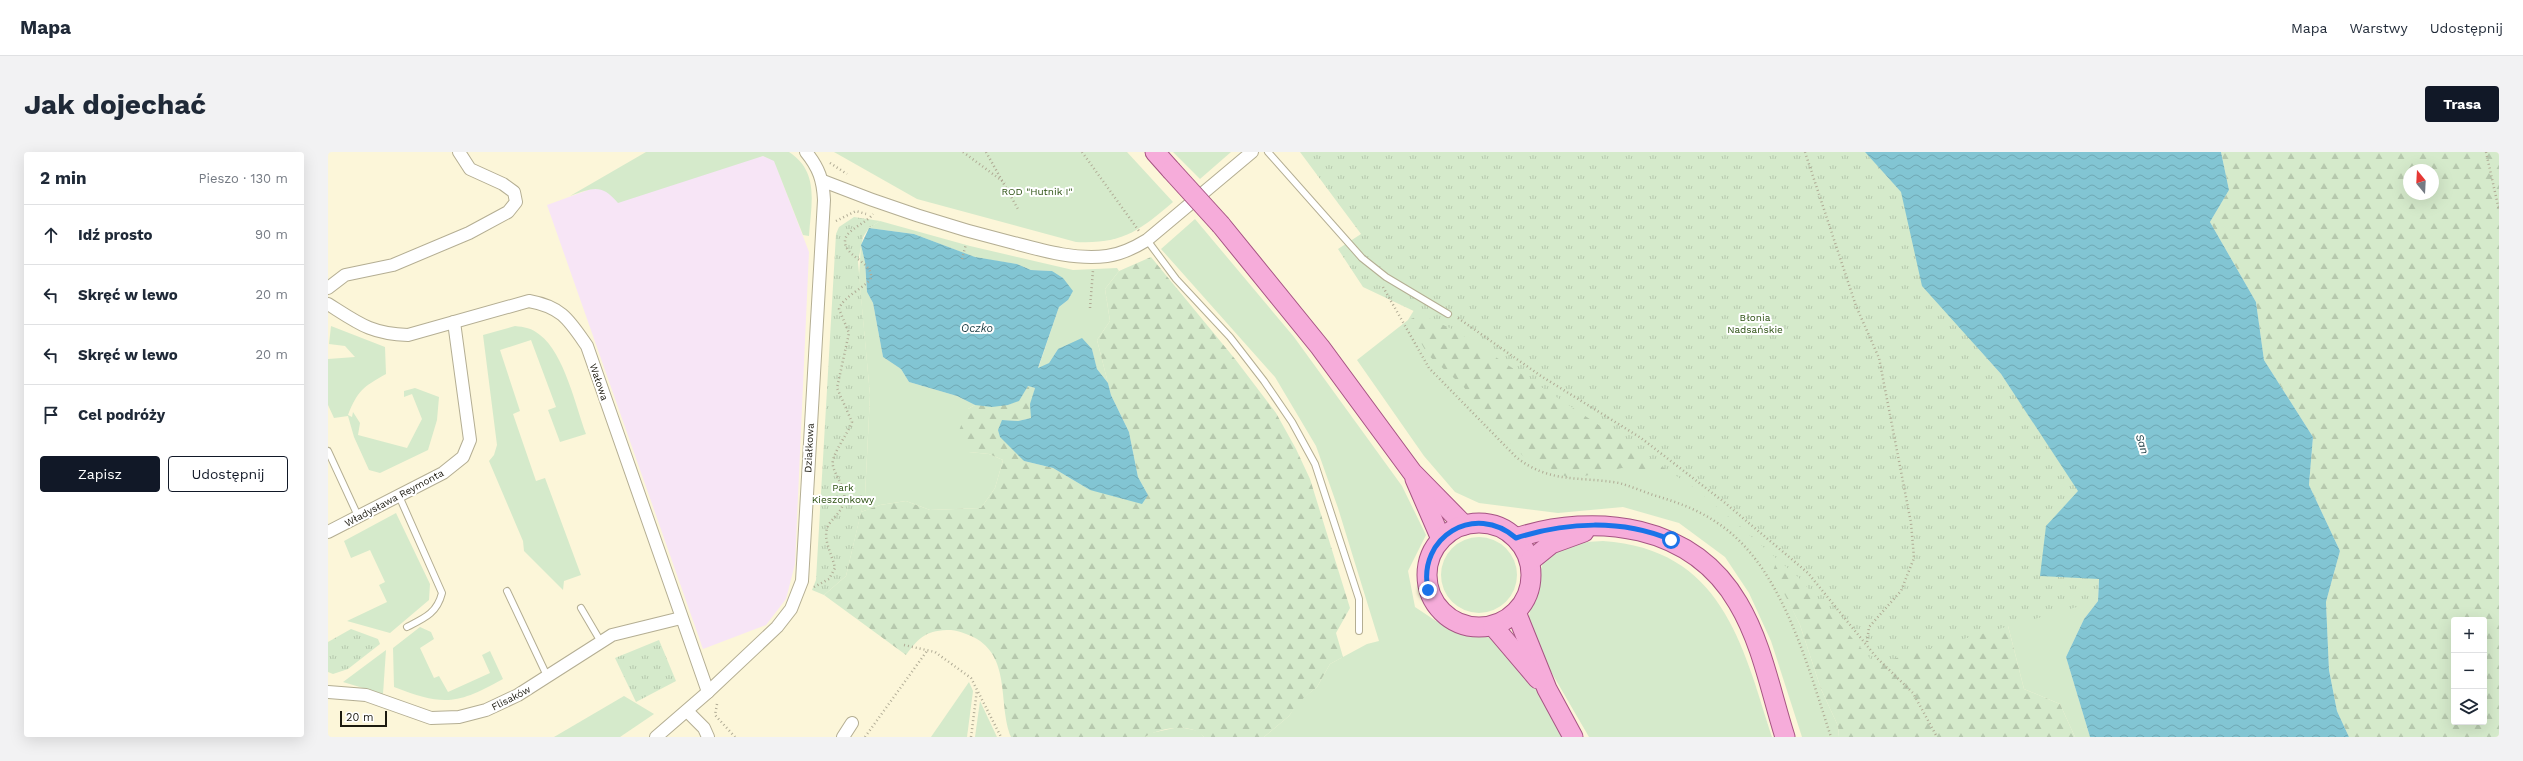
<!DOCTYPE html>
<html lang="pl">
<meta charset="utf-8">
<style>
body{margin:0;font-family:"Work Sans",sans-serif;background:#f2f2f3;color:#1f2937}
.controls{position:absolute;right:12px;bottom:12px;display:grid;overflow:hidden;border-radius:4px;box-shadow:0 4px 16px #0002}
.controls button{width:36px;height:36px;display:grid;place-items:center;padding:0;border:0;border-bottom:1px solid #e0e1e3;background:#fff;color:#1f2937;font:20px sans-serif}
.compass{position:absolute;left:2075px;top:12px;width:36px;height:36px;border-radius:50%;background:#fff;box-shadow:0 4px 16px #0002;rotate:342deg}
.scale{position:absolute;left:12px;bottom:10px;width:47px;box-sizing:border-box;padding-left:4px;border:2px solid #1c1a10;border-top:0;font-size:11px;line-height:14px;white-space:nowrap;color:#1c1a10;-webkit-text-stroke:3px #fff;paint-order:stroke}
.stop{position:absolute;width:12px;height:12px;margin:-9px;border:3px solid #1a73e8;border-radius:50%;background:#fff}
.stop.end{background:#1a73e8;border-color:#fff;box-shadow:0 1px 4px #0008}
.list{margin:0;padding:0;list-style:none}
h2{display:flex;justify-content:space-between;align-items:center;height:52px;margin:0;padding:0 16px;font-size:17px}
h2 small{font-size:13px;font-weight:400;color:#747a83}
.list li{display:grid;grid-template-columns:26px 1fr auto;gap:12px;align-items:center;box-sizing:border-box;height:60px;padding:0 16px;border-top:1px solid #e0e1e3}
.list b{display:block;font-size:15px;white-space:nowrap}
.list em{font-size:13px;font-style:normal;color:#747a83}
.actions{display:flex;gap:8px;padding:12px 16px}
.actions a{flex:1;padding:9px 0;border:1px solid #111827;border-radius:4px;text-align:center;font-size:14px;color:#111827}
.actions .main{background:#111827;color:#fff}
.icon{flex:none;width:22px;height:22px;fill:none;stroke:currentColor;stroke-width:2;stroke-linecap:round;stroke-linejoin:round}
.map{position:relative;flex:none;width:2171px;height:585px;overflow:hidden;border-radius:4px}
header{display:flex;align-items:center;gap:24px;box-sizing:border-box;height:56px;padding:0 20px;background:#fff;border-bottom:1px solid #e0e1e3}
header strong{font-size:19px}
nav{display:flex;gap:22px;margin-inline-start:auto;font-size:14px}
.intro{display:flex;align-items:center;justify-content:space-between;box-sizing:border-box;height:96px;padding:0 24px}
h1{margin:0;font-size:28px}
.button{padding:10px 18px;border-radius:4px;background:#111827;color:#fff;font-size:14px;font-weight:700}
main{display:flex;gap:24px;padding:0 24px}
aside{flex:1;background:#fff;border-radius:4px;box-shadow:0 4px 16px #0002}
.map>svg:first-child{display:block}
</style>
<header>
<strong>Mapa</strong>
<nav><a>Mapa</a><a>Warstwy</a><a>Udostępnij</a></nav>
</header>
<div class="intro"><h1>Jak dojechać</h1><a class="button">Trasa</a></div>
<main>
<aside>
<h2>2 min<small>Pieszo · 130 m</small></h2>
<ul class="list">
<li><svg class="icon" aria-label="ahead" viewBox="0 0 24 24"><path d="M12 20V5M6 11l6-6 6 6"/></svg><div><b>Idź prosto</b></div><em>90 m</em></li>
<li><svg class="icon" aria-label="left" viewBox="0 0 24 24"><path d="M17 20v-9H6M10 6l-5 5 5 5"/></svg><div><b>Skręć w lewo</b></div><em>20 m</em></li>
<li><svg class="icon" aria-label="left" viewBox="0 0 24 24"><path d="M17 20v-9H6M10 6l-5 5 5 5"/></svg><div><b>Skręć w lewo</b></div><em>20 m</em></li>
<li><svg class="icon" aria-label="arrive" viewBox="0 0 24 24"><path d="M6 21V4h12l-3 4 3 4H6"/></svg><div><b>Cel podróży</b></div></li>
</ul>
<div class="actions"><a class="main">Zapisz</a><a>Udostępnij</a></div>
</aside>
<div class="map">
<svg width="2171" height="585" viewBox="0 0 2171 585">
<defs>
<pattern id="forest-firs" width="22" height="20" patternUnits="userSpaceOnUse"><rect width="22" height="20" fill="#d5eacb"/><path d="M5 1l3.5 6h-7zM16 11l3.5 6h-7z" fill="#b6c8ad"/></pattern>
<pattern id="park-tufts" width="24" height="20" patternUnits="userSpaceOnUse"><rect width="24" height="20" fill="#d5eacb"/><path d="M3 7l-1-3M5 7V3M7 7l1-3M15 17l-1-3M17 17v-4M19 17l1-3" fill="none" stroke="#b6c8ad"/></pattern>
<pattern id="water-waves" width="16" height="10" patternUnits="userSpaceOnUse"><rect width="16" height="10" fill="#82c5d3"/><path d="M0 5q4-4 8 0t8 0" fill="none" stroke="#70a9b4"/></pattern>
</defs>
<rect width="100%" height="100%" fill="#fcf6d9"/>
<path fill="#f7e5f6" d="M435,4L446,8L481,100L467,412L458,447L438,473L375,497L219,53L263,37L274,36L283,42Z"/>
<g fill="#d5eacb">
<path d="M318,0H461C492,20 483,52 481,84L475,83L446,9L435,4L290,51C273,31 265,36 242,44Z"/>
<path d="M506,0H799L845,50C811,79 795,92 748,90L589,47Z"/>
<path d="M845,0H903L872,27Z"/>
<path d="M1379,0H1537L1573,40L1770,449L1756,467L1738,505L1762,585H1747L1732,552L1696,537L1672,442L1459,381L1446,419L1472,473L1493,537L1510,574L1511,585H1474L1443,489L1421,441L1397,405L1351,371L1295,355L1230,361L1151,351L1127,340L1096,304L1029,208L1080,168L1147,58Z"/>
<path d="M867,67L966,185L1074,334L1098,383L1080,419L1087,455L1108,469L1120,466L1138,474L1158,475L1182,491L1241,585H936L961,564L970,550L989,535L1002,512L1039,492L1051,489L1010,356L988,294L947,225L833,97Z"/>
<path d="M552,69L642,94L745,118L789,116L791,119L777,137L782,169L769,188L780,231L769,217L764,197H730L721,211L710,217L731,155L740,148L724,119L703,118L689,112L649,106L586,82L541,76Z"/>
<path d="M533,93L537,110L539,140L545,151L555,205L573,217L581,230L629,244L647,253L640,257L641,300L661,302L675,308L667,336L653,356L602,358L578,349L552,353L533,360L537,344L542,243L531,124Z"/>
<path d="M3,174L57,195L58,222C35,235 30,238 20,263L24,265L25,260L32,271L30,283L79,296L94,267L84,242L76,245V239L87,236L111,245L109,268L100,298L52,321L41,318L26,285L20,264L6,266L0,253V207L27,205L17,194L1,192Z"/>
<path d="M187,174C196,175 204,176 212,183C236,201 248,255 258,282L232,290L220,258L228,255L203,188L172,198L192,259L185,262L208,329L217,326L253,423L236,429L235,438L196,399L195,389L161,309L166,303L169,293L155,183Z"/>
<path d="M68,361L102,432L101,448L62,481L19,469L59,450L51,433L57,430L42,398L23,406L16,389Z"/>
<circle cx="1151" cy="423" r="38"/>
<path d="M1275,389C1393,397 1414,490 1444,585H1261L1200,480C1199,464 1204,453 1209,438C1211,430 1211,422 1214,414C1223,392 1254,390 1275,389Z"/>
<path d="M92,475L103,480L106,487L92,496L106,526L111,524L120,540L162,521L154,503L162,499L175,527C128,553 116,554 66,535L65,496Z"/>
<path d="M58,498L55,542L15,530Z"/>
<path d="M641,530L645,539L639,585H603Z"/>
<path d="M296,544L326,562L292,585H226Z"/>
<path d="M652,549L669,585H647Z"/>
<path d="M851,575L871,579L876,585H817L823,581Z"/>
</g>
<g fill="url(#forest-firs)" fill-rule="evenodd">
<path d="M1893,0H2171V585H2021L2009,559L2001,518L1998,450L2012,399L1981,333L1985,285L1936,208L1928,150L1882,70L1901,38ZM2081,18H2105V42H2081ZM2126,468H2156V570H2126Z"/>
<path d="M823,105L907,207L948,261L968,297L982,327L1022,456L1008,481L1015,505L1002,512L989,535L971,550L961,564L936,585H876C863,570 832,576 817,585H683C670,553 683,508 649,487C642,483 632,479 623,478C599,478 592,484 578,503L496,443L518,424L533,360L552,353L578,349L602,358L653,356L667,336L675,308L661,302L641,300L630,281L640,257L647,253H680L691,248L700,234L707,236L703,252V266L690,269L674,268L696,309L725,316L762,338L820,343L810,325L801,280L783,243L769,188L782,169L777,137L791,119Z"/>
<path d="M1101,160L1312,294L1343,321H1319L1294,316L1242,327L1222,316L1198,307L1162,270L1135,234L1100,203L1080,168Z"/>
<path d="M1459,381L1672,442L1696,537L1732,552L1747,585H1511L1510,574L1493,537L1472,473L1445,419Z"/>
</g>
<g fill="url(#park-tufts)">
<path d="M972,0H1537L1573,40L1594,134L1673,222L1751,339L1718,374L1771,426L1770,449L1547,512L1471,426L1368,337L1128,179L1035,135L1010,97L1033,82Z"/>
<path d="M526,65L552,69L541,76L535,85L530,110L542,243L537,344L518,424L496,443L484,438L488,428L508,82L511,75Z"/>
<path d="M23,477L50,487L52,492L20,517L5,522L0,520V490Z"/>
<path d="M331,488L348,529L308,550L287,506Z"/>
</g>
<g fill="url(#water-waves)">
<path d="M1537,0H1893L1901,38L1882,70L1928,150L1936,208L1985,285L1981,333L2012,399L1998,450L2001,518L2009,559L2021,585H1762L1738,505L1756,467L1770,449L1771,427L1712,424L1718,374L1750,339L1673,222L1594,134L1573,40Z"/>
<path d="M541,76L586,82L647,105L689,112L703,118L724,119L735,126L745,139L740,148L731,155L710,216L721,211L730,197L754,186L764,197L769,217L780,231L783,243L801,280L810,325L820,343L814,352L762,338L725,316L696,309L672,285L670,278L674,268L690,269L703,266L702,252L707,236L700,234L691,249L680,253L664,255L647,253L629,244L581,230L573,217L555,205L545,151L539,140L537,110L533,93Z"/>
</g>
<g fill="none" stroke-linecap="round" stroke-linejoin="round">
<defs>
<g id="lane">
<path d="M940,0L1034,106L1058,125L1120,162"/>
<path d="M819,88L848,127L902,185L936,229L964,270L987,312L1031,447V479"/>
<path d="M0,299L30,364"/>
<path d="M71,344L114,441C109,461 97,466 79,475"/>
<path d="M179,439L220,526"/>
<path d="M253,456L273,490"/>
</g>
<g id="street">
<path d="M495,29C557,54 621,75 686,91C716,99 748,108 779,104C794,102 806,96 819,88L924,0"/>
<path d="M0,136L17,123L65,113L141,81L180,60L188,50L186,40L175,32L142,17L131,0"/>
<path d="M0,152C30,171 43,182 80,183L201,149C234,155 241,168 259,194L380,540"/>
<path d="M0,380L115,321L135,305L142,288L126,170"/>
<path d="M0,540L38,543L103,566L131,565L158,558L190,543L284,483L353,466"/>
<path d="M359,559L376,576L380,585"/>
<path d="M328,585L380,540L449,475L463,457L474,429L496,48C495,28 491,16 478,0"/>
<path d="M515,585L524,571"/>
</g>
<g id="primary">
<path d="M827,0L843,18"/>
<path d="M893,73L992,195L1084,320L1136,373"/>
<path d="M1087,327L1113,387"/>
<circle cx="1151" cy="423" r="52"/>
<path d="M1188,386C1268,360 1364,372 1410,451C1434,491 1443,541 1457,585"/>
<path d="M1202,409L1223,392L1256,380"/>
<path d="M1188,460L1219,537L1245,585"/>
<path d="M1165,474L1210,527"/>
</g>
</defs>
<use href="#lane" stroke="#b4ae93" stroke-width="8"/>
<use href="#street" stroke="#b4ae93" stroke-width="14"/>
<use href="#primary" stroke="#a65483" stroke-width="21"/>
<g stroke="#b0ab95" stroke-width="2.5" stroke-dasharray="1 3" stroke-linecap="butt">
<path d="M635,0L677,31"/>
<path d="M658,0L691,59"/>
<path d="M754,0L811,79"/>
<path d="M1477,0L1528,154L1551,206L1583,371L1586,406L1573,439L1541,475L1539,490"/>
<path d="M2158,0L2171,58"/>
<path d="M502,11L519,22"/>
<path d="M508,69L528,59L538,62"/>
<path d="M634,107L638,92"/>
<path d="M1055,135L1101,216L1188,305C1222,332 1252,324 1291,331C1302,334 1314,339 1325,343C1349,350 1371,358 1391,372C1455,415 1480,516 1503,585"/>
<path d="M762,156L765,118"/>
<path d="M1130,166L1213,224L1313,286L1396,350L1480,421L1549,506L1585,541L1609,585"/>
<path d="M486,435L501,427L507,416C504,402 493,385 501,372C507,364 514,359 516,349C518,335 508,326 505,314C502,304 520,282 524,270L509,236L521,181L511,157C515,144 542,133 543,125C544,110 516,104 517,89C517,78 539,71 545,62"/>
<path d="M576,493L607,500L643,526L673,585"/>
<path d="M389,552L387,563L407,585"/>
<path d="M537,585L599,499"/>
<path d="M643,585L649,538"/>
</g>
<use href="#lane" stroke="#fff" stroke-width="6"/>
<use href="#street" stroke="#fff" stroke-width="12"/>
<use href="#primary" stroke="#f6acda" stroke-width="19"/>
<defs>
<path id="primary-bridge" d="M843,18L893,73"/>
</defs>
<use href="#primary-bridge" stroke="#a65483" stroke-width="21" stroke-linecap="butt"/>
<use href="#primary-bridge" stroke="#f6acda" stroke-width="19"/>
</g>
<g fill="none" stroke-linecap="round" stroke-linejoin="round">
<path stroke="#1a73e8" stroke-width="5" d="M1100,438C1089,385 1147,350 1188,386C1238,370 1294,367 1343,388"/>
</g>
<g text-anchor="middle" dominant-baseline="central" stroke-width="4" stroke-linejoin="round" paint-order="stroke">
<g font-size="10" fill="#2b5011" stroke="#fff">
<text x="709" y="39">ROD "Hutnik I"</text>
<text x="1427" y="165">Błonia<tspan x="1427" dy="12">Nadsańskie</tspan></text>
<text x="515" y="335">Park<tspan x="515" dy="12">Kieszonkowy</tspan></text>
</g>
<g font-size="10" fill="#1c1a10" stroke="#fff">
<text transform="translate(271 230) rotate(71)">Wałowa</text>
<text transform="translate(481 296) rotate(-87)">Działkowa</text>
<text transform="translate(66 346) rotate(-28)">Władysława Reymonta</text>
<text transform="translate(183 546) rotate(-27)">Flisaków</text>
</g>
<g font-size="11" font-style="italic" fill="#1a3b42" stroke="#fff">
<text x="649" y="176">Oczko</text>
<text transform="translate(1814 292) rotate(72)">San</text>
</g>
</g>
</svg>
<div class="controls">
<button>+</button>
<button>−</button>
<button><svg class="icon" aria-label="layers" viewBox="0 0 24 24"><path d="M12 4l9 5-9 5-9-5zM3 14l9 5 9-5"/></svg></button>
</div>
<svg class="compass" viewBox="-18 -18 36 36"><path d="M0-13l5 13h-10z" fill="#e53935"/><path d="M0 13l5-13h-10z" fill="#747a83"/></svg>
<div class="scale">20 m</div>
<div class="stop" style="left:1343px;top:388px"></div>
<div class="stop end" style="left:1100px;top:438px"></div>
</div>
</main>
